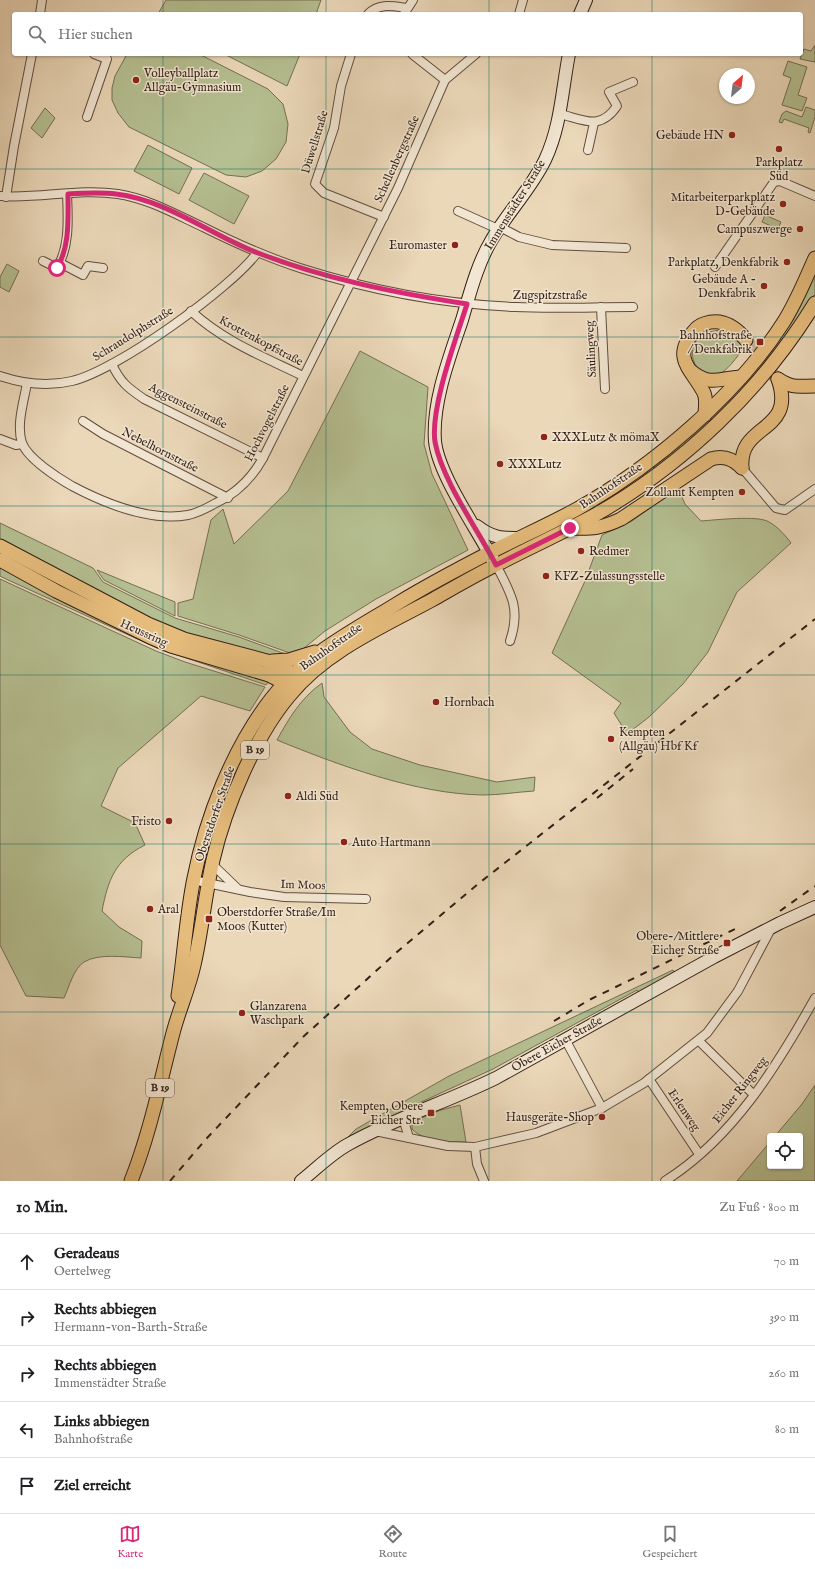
<!DOCTYPE html>
<html lang="de">
<meta charset="utf-8">
<style>
body{margin:0;font-family:"IM FELL English",serif;background:#f6f6f6;color:#202124}
.controls{position:absolute;right:12px;bottom:12px;display:grid;overflow:hidden;border-radius:4px;box-shadow:0 1px 3px #0004}
.controls button{width:36px;height:36px;display:grid;place-items:center;padding:0;border:0;border-bottom:1px solid #e0e0e0;background:#fff;color:#202124;font:20px sans-serif}
.compass{position:absolute;left:719px;top:68px;width:36px;height:36px;border-radius:50%;background:#fff;box-shadow:0 1px 3px #0004;rotate:28deg}
.stop{position:absolute;width:12px;height:12px;margin:-9px;border:3px solid #db2777;border-radius:50%;background:#fff}
.stop.end{background:#db2777;border-color:#fff;box-shadow:0 1px 4px #0008}
.list{margin:0;padding:0;list-style:none}
h2{display:flex;justify-content:space-between;align-items:center;height:52px;margin:0;padding:0 16px;font-size:17px}
h2 small{font-size:13px;font-weight:400;color:#757577}
.list li{display:grid;grid-template-columns:26px 1fr auto;gap:12px;align-items:center;box-sizing:border-box;height:56px;padding:0 16px;border-top:1px solid #e0e0e0}
.list b{display:block;font-size:15px;white-space:nowrap}
.list p{margin:0;font-size:13px;white-space:nowrap;color:#757577}
.list em{font-size:13px;font-style:normal;color:#757577}
.icon{flex:none;width:22px;height:22px;fill:none;stroke:currentColor;stroke-width:2;stroke-linecap:round;stroke-linejoin:round}
.map{position:relative;flex:none;width:815px;height:1181px;overflow:hidden}
.search{position:absolute;background:#fff;box-shadow:0 1px 3px #0004;left:12px;right:12px;top:12px;height:44px;display:flex;align-items:center;gap:10px;box-sizing:border-box;padding:0 14px;border-radius:4px;color:#757577;font-size:15px}
.sheet{height:332px;background:#fff}
nav{display:flex;justify-content:space-around;align-items:center;box-sizing:border-box;height:56px;border-top:1px solid #e0e0e0;background:#fff;font-size:11px;color:#757577}
nav a{display:grid;justify-items:center;gap:2px}
nav .on{color:#db2777}
.map>svg:first-child{display:block}
</style>
<div class="map">
<svg width="815" height="1181" viewBox="0 0 815 1181">
<rect width="100%" height="100%" fill="#ebd8b9"/>
<filter id="stains"><feTurbulence type="fractalNoise" baseFrequency=".005" numOctaves="4"/><feColorMatrix values="0 0 0 0 .2 0 0 0 0 .09 0 0 0 0 .02 0 0 0 .5 -.17"/></filter>
<radialGradient id="worn" r=".72"><stop offset=".6" stop-color="#630" stop-opacity="0"/><stop offset="1" stop-color="#630" stop-opacity=".3"/></radialGradient>
<g fill="#b5bf91" stroke="#746f54">
<path d="M166,0H321L316,14H158Z"/>
<path d="M815,45V62L800,59L804,49L811,51Z"/>
<path d="M127,54H199L268,89L283,104L288,124L286,142L276,159L262,171L246,177L226,175L129,127L118,113L112,100V88L115,76Z"/>
<path d="M224,54H300L287,86Z"/>
<path d="M788,61L807,67L798,95L807,98L802,111L782,105L791,78L783,75Z"/>
<path d="M806,107L815,110V117L810,133L808,132L809,128L784,119L782,123L779,122L782,114L786,111L802,117Z"/>
<path d="M45,108L55,118L42,138L31,128Z"/>
<path d="M148,145L192,168L179,194L134,171Z"/>
<path d="M204,173L249,196L234,224L189,200Z"/>
<path d="M765,215L781,222L778,229L762,222Z"/>
<path d="M7,264L19,271L9,292L0,287V277Z"/>
<path d="M815,272V294L764,367L728,406L656,470L651,465L706,417Z"/>
<path d="M720,330L731,335L744,348C737,356 727,373 716,375C692,380 676,334 720,330Z"/>
<path d="M360,351L428,387L424,444L432,474L468,550L376,599L325,631L303,649L290,653L239,635L178,616V603L193,599L211,520L223,509L234,544L288,491Z"/>
<path d="M678,488L685,504L701,521C715,520 759,515 769,522C778,527 785,535 791,543L737,592L708,652L683,684L649,717L627,734L614,713L621,703L552,653L585,581L602,535L632,521Z"/>
<path d="M0,523L93,568L103,582L175,618L239,637L288,655L268,657L186,635L150,621L0,542Z"/>
<path d="M0,564L269,681L266,685L157,648L6,579L0,576Z"/>
<path d="M97,570L175,602V616L104,580Z"/>
<path d="M0,579L156,651L185,662L265,687L250,711L201,696L118,768L101,806L135,823L145,845C115,860 108,880 102,911L119,927L142,941L141,958C124,957 99,953 84,962C74,968 69,987 64,998L26,996L0,945Z"/>
<path d="M322,683L324,697L350,732L372,749L420,765L497,782L535,777L534,791C517,792 500,795 483,795C416,794 338,765 277,740C289,718 301,698 322,683Z"/>
<path d="M673,970L675,974L640,995L637,990L493,1069L419,1103L421,1107L344,1141L356,1129L449,1076Z"/>
<path d="M815,1085V1181H737L770,1142V1166H800V1136H775L802,1104Z"/>
<path d="M460,1105L466,1142C449,1142 424,1142 412,1129V1123L414,1121L441,1110Z"/>
</g>
<g fill="none" stroke-linecap="round" stroke-linejoin="round">
<path stroke="#c6b398" stroke-width="13" stroke-dasharray="13 6" stroke-linecap="butt" d="M746,340L775,377"/>
<defs>
<g id="street">
<path d="M40,14L42,0"/>
<path d="M368,14C379,3 392,6 406,8"/>
<path d="M404,14L413,0"/>
<path d="M519,14L523,0"/>
<path d="M351,54L341,86L334,128L315,184L324,193L384,217"/>
<path d="M412,54L445,80"/>
<path d="M560,114C584,120 600,131 617,106L609,92L633,82"/>
<path d="M87,117L107,59L94,54"/>
<path d="M588,150L594,123"/>
<path d="M0,196C39,199 79,188 118,194C149,199 175,214 203,227C235,243 266,257 300,268C369,290 443,304 515,307C555,309 594,307 633,307"/>
<path d="M6,197L14,146L32,54"/>
<path d="M458,211L498,229"/>
<path d="M500,227L519,237L552,245L626,248"/>
<path d="M43,261L57,268C70,246 68,219 67,194"/>
<path d="M60,263L83,275L88,266L103,268"/>
<path d="M715,267L774,182L780,181L815,196"/>
<path d="M601,307L605,389"/>
<path d="M191,311C223,341 264,357 303,376"/>
<path d="M112,364C120,382 128,388 144,399L263,458"/>
<path d="M0,376C24,384 47,387 72,381C116,371 230,289 257,253"/>
<path d="M27,383C24,401 16,425 22,443C28,459 58,478 72,486C106,504 149,522 188,515C198,513 207,508 216,503C237,493 252,478 263,458L398,188L445,80L476,54"/>
<path d="M83,421L103,434L228,498"/>
<path d="M0,439L16,445L22,444"/>
<path d="M742,468L776,508L785,510L815,489"/>
<path d="M496,565C511,593 521,609 510,641"/>
<path d="M212,864L238,889"/>
<path d="M193,880L250,892L284,897L366,899"/>
<path d="M565,1039L602,1108"/>
<path d="M699,1041L754,1095"/>
<path d="M649,1079L699,1154"/>
<path d="M403,1118L409,1138"/>
<path d="M375,1131L448,1146L475,1147L536,1133L602,1108L644,1083L707,1033L738,991L772,927"/>
<path d="M475,1147L477,1164L484,1181"/>
<path d="M665,1181C733,1138 777,1066 815,998"/>
</g>
<g id="secondary">
<path d="M580,14L586,0"/>
<path d="M477,526C493,538 501,538 520,538"/>
<path d="M493,560C477,529 438,474 435,441C432,402 450,356 462,320C470,293 477,265 491,241C507,213 531,189 545,160C561,126 562,90 569,54"/>
<path d="M301,1181C316,1169 331,1154 347,1145C395,1118 447,1102 496,1078L714,957L780,923L815,907"/>
</g>
<g id="primary">
<path d="M691,371C711,387 719,378 741,377"/>
<path d="M778,379C794,389 798,386 815,386"/>
<path d="M705,415C705,408 707,400 704,393C692,369 671,359 694,331C699,324 710,321 719,322C731,324 739,331 746,340"/>
<path d="M742,468C738,422 797,434 778,379"/>
<path d="M571,528C592,529 602,528 621,519L711,459C724,455 733,459 742,468"/>
<path d="M0,546L148,624L184,639L267,661L285,669L292,674"/>
<path d="M0,560L56,591L150,637L171,646L269,675L292,687"/>
<path d="M272,661L289,660L315,652"/>
<path d="M178,996C184,957 186,917 194,878C206,817 233,748 271,699C304,655 353,631 398,603C428,585 458,569 489,553C518,538 548,525 577,509C652,467 736,396 783,323C796,303 805,280 815,258"/>
<path d="M131,1181C150,1133 160,1083 173,1033C179,1010 189,988 194,965C202,930 205,895 213,860C225,808 255,736 290,695C326,651 384,626 432,600C455,587 477,574 500,563C531,547 564,532 595,515C683,465 762,390 815,303"/>
</g>
</defs>
<use href="#street" stroke="#614d3f" stroke-width="10"/>
<use href="#secondary" stroke="#331f16" stroke-width="14"/>
<use href="#primary" stroke="#331f16" stroke-width="15"/>
<use href="#street" stroke="#f2e6d2" stroke-width="8"/>
<use href="#secondary" stroke="#f2e6d2" stroke-width="12"/>
<use href="#primary" stroke="#e6bc7c" stroke-width="13"/>
<g stroke="#331f16" stroke-width="2" stroke-dasharray="7 7" stroke-linecap="butt">
<path d="M597,798L633,769"/>
<path d="M780,911L815,886"/>
<path d="M554,1021L589,1000L735,929"/>
<path d="M170,1181L207,1138L303,1037L397,952L478,884L815,619"/>
</g>
</g>
<g fill="none" stroke-linecap="round" stroke-linejoin="round">
<path stroke="#db2777" stroke-width="5" d="M57,268C70,246 68,219 68,194C84,193 100,192 116,194C167,200 211,235 258,253C325,279 396,293 467,304C456,339 430,408 435,442C442,480 478,530 496,565L570,528"/>
</g>
<path fill="none" stroke="#0f766e" stroke-width="1" stroke-opacity="0.55" d="M163,0V14M326,0V14M489,0V14M652,0V14M163,54V1181M326,54V1181M489,54V1181M652,54V1181M0,169H815M0,337H815M0,506H815M0,675H815M0,844H815M0,1012H815"/>
<g fill="#8f2418" stroke="#f2e6d2" stroke-width="1.5">
<circle cx="136" cy="80" r="4"/>
<circle cx="732" cy="135" r="4"/>
<circle cx="779" cy="149" r="4"/>
<circle cx="783" cy="204" r="4"/>
<circle cx="800" cy="229" r="4"/>
<circle cx="455" cy="245" r="4"/>
<circle cx="787" cy="262" r="4"/>
<circle cx="764" cy="286" r="4"/>
<rect x="756" y="338" width="8" height="8" rx="2"/>
<circle cx="544" cy="437" r="4"/>
<circle cx="500" cy="464" r="4"/>
<circle cx="742" cy="492" r="4"/>
<circle cx="581" cy="551" r="4"/>
<circle cx="546" cy="576" r="4"/>
<circle cx="436" cy="702" r="4"/>
<circle cx="611" cy="739" r="4"/>
<circle cx="288" cy="796" r="4"/>
<circle cx="169" cy="821" r="4"/>
<circle cx="344" cy="842" r="4"/>
<circle cx="150" cy="909" r="4"/>
<rect x="205" y="915" width="8" height="8" rx="2"/>
<rect x="723" y="939" width="8" height="8" rx="2"/>
<circle cx="242" cy="1013" r="4"/>
<rect x="427" y="1109" width="8" height="8" rx="2"/>
<circle cx="602" cy="1117" r="4"/>
</g>
<g text-anchor="middle" dominant-baseline="central" stroke-width="3" stroke-linejoin="round" paint-order="stroke">
<g fill="#f2e6d2" stroke="#6c5b4e" stroke-width="1">
<rect x="241" y="741" width="28" height="18" rx="3"/>
<rect x="146" y="1079" width="28" height="18" rx="3"/>
</g>
<g font-size="11" font-weight="bold" fill="#331f16">
<text x="255" y="750">B 19</text>
<text x="160" y="1088">B 19</text>
</g>
<g font-size="12" fill="#331f16" stroke="#f2e6d2" text-anchor="start">
<text x="144" y="73">Volleyballplatz<tspan x="144" dy="14">Allgäu-Gymnasium</tspan></text>
<text x="724" y="135" text-anchor="end">Gebäude HN</text>
<text x="779" y="162" text-anchor="middle">Parkplatz<tspan x="779" dy="14">Süd</tspan></text>
<text x="775" y="197" text-anchor="end">Mitarbeiterparkplatz<tspan x="775" dy="14">D-Gebäude</tspan></text>
<text x="792" y="229" text-anchor="end">Campuszwerge</text>
<text x="447" y="245" text-anchor="end">Euromaster</text>
<text x="779" y="262" text-anchor="end">Parkplatz, Denkfabrik</text>
<text x="756" y="279" text-anchor="end">Gebäude A -<tspan x="756" dy="14">Denkfabrik</tspan></text>
<text x="752" y="335" text-anchor="end">Bahnhofstraße<tspan x="752" dy="14">/ Denkfabrik</tspan></text>
<text x="552" y="437">XXXLutz &amp; mömaX</text>
<text x="508" y="464">XXXLutz</text>
<text x="734" y="492" text-anchor="end">Zollamt Kempten</text>
<text x="589" y="551">Redmer</text>
<text x="554" y="576">KFZ-Zulassungsstelle</text>
<text x="444" y="702">Hornbach</text>
<text x="619" y="732">Kempten<tspan x="619" dy="14">(Allgäu) Hbf Kf</tspan></text>
<text x="296" y="796">Aldi Süd</text>
<text x="161" y="821" text-anchor="end">Fristo</text>
<text x="352" y="842">Auto Hartmann</text>
<text x="158" y="909">Aral</text>
<text x="217" y="912">Oberstdorfer Straße/Im<tspan x="217" dy="14">Moos (Kutter)</tspan></text>
<text x="719" y="936" text-anchor="end">Obere-/Mittlere<tspan x="719" dy="14">Eicher Straße</tspan></text>
<text x="250" y="1006">Glanzarena<tspan x="250" dy="14">Waschpark</tspan></text>
<text x="423" y="1106" text-anchor="end">Kempten, Obere<tspan x="423" dy="14">Eicher Str.</tspan></text>
<text x="594" y="1117" text-anchor="end">Hausgeräte-Shop</text>
</g>
<g font-size="12" fill="#331f16" stroke="#f2e6d2">
<text transform="translate(315 142) rotate(-73)">Düwellstraße</text>
<text transform="translate(397 159) rotate(-66)">Schellenbergstraße</text>
<text transform="translate(515 205) rotate(-58)">Immenstädter Straße</text>
<text x="550" y="295">Zugspitzstraße</text>
<text transform="translate(133 334) rotate(-32)">Schraudolphstraße</text>
<text transform="translate(261 341) rotate(28)">Krottenkopfstraße</text>
<text transform="translate(591 349) rotate(-93)">Säulingweg</text>
<text transform="translate(188 406) rotate(27)">Aggensteinstraße</text>
<text transform="translate(267 423) rotate(-63)">Hochvogelstraße</text>
<text transform="translate(160 450) rotate(27)">Nebelhornstraße</text>
<text transform="translate(611 486) rotate(-34)">Bahnhofstraße</text>
<text transform="translate(144 633) rotate(24)">Heussring</text>
<text transform="translate(331 647) rotate(-35)">Bahnhofstraße</text>
<text transform="translate(215 814) rotate(-71)">Oberstdorfer Straße</text>
<text transform="translate(303 885) rotate(2)">Im Moos</text>
<text transform="translate(557 1044) rotate(-29)">Obere Eicher Straße</text>
<text transform="translate(740 1090) rotate(-52)">Eicher Ringweg</text>
<text transform="translate(684 1110) rotate(56)">Erlenweg</text>
</g>
</g>
<rect width="100%" height="100%" filter="url(#stains)"/>
<rect width="100%" height="100%" fill="url(#worn)"/>
</svg>
<div class="controls">
<button><svg class="icon" aria-label="locate" viewBox="0 0 24 24"><circle cx="12" cy="12" r="6"/><path d="M12 2v4M12 18v4M2 12h4M18 12h4"/></svg></button>
</div>
<svg class="compass" viewBox="-18 -18 36 36"><path d="M0-13l5 13h-10z" fill="#e53935"/><path d="M0 13l5-13h-10z" fill="#757577"/></svg>
<div class="stop" style="left:57px;top:268px"></div>
<div class="stop end" style="left:570px;top:528px"></div>
<div class="search"><svg class="icon" aria-label="search" viewBox="0 0 24 24"><circle cx="10" cy="10" r="6"/><path d="M15 15l6 6"/></svg>Hier suchen</div>
</div>
<section class="sheet">
<h2>10 Min.<small>Zu Fuß · 800 m</small></h2>
<ul class="list">
<li><svg class="icon" aria-label="ahead" viewBox="0 0 24 24"><path d="M12 20V5M6 11l6-6 6 6"/></svg><div><b>Geradeaus</b><p>Oertelweg</p></div><em>70 m</em></li>
<li><svg class="icon" aria-label="right" viewBox="0 0 24 24"><path d="M7 20v-9h11M14 6l5 5-5 5"/></svg><div><b>Rechts abbiegen</b><p>Hermann-von-Barth-Straße</p></div><em>390 m</em></li>
<li><svg class="icon" aria-label="right" viewBox="0 0 24 24"><path d="M7 20v-9h11M14 6l5 5-5 5"/></svg><div><b>Rechts abbiegen</b><p>Immenstädter Straße</p></div><em>260 m</em></li>
<li><svg class="icon" aria-label="left" viewBox="0 0 24 24"><path d="M17 20v-9H6M10 6l-5 5 5 5"/></svg><div><b>Links abbiegen</b><p>Bahnhofstraße</p></div><em>80 m</em></li>
<li><svg class="icon" aria-label="arrive" viewBox="0 0 24 24"><path d="M6 21V4h12l-3 4 3 4H6"/></svg><div><b>Ziel erreicht</b></div></li>
</ul>
</section>
<nav>
<a class="on"><svg class="icon" aria-label="map" viewBox="0 0 24 24"><path d="M3 6l6-2 6 2 6-2v14l-6 2-6-2-6 2zM9 4v14M15 6v14"/></svg>Karte</a>
<a><svg class="icon" aria-label="directions" viewBox="0 0 24 24"><path d="M12 3l9 9-9 9-9-9zM9 14v-3h6M13 9l2 2-2 2"/></svg>Route</a>
<a><svg class="icon" aria-label="saved" viewBox="0 0 24 24"><path d="M7 4h10v16l-5-4-5 4z"/></svg>Gespeichert</a>
</nav>
